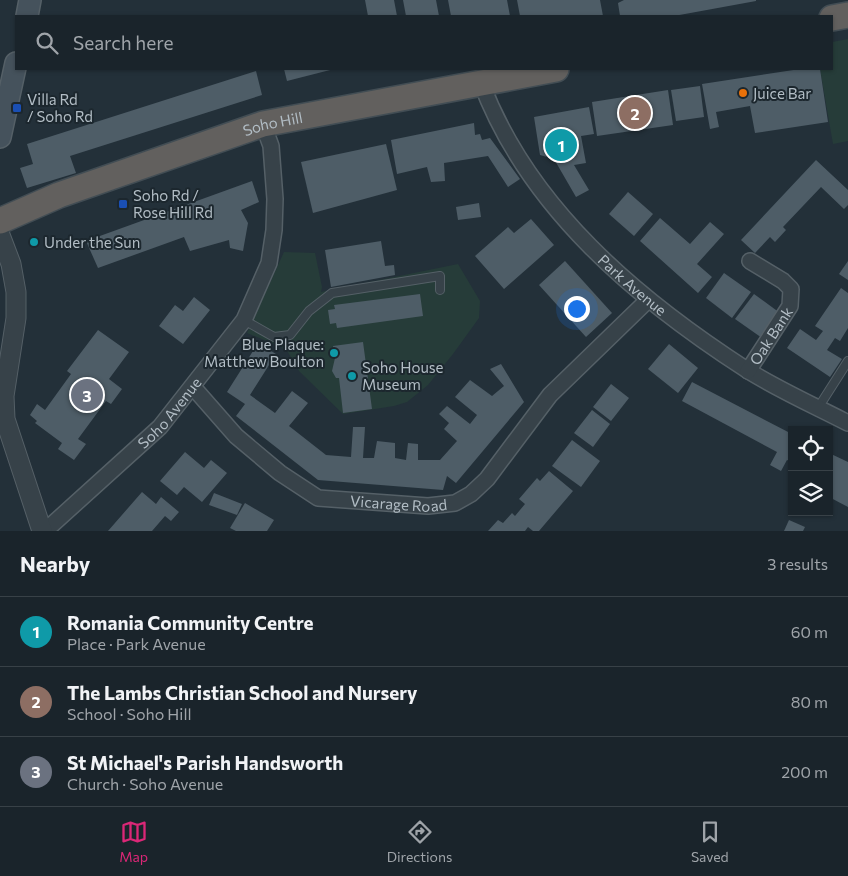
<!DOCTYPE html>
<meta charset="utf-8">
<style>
body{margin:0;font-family:Commissioner,sans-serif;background:#232c33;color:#f1f3f6}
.controls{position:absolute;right:15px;bottom:15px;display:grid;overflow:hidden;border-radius:0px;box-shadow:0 1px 4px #0004}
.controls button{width:45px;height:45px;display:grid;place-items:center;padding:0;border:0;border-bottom:1px solid #384147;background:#1a242b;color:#f1f3f6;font:25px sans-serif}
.you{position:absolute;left:576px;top:308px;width:18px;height:18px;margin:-12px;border:4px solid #fff;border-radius:50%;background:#1a73e8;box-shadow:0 0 0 8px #1a73e833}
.badge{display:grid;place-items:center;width:32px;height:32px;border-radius:50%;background:#db2777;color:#fff;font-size:16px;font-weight:700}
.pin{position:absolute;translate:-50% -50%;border:2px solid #fff;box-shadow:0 1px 5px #0006}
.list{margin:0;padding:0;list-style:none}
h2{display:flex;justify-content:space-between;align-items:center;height:65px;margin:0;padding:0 20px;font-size:21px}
h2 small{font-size:16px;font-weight:400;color:#9fa4a9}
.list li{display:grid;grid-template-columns:32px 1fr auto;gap:15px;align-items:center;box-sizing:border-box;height:70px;padding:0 20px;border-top:1px solid #384147}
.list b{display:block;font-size:19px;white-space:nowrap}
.list p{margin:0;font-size:16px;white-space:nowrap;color:#9fa4a9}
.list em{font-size:16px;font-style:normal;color:#9fa4a9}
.icon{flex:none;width:28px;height:28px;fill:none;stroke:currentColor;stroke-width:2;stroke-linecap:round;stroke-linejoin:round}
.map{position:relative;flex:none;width:848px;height:531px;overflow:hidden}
.search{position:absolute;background:#1a242b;box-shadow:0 1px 4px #0004;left:15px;right:15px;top:15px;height:55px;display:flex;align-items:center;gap:12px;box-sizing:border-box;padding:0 18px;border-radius:0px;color:#9fa4a9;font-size:19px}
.sheet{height:275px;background:#1a242b}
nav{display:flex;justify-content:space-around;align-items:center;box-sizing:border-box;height:70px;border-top:1px solid #384147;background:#1a242b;font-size:14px;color:#9fa4a9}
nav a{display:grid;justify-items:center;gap:2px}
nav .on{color:#db2777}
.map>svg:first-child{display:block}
</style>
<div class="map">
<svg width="848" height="531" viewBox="0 0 848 531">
<rect width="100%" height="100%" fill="#233039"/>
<g fill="#263c39">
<path d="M848,39V141L833,144L820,69H832V42Z"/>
<path d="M284,252L315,253L322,287L321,292L458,264L480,301L479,318L453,354L428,385L407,402L394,406L343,414L299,371L286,349L247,333Z"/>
</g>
<g fill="#4e5d67">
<path d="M365,0H394L397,16H368Z"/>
<path d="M403,0H436L439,16H406Z"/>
<path d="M448,0H507L510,16H451Z"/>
<path d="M517,0H600L603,16H520Z"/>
<path d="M624,0H756V1L674,16H620L618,3Z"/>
<path d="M284,69H334L287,81Z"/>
<path d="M800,69H820L828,122L755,133L750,106L716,112L719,127L710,129L702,84Z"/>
<path d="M256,71L262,95L70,156L76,173L27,188L20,168L33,164L27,144Z"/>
<path d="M700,86L704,117L676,121L671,90Z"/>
<path d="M668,90L673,125L597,136L592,102Z"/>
<path d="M589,107L594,134L581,136L586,163L574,165L589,190L576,197L554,159L540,155L534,117Z"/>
<path d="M474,123L475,135L480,134L482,140L490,138L520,179L508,187L488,156L444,163L445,181L431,182L427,167L397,174L391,140Z"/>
<path d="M386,144L397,190L313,213L301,162Z"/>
<path d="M816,160L848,190V205L844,209L821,187L783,227L786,230L775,242L770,237L755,253L741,240Z"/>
<path d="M252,181L259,202L241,210L248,223L243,251L230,248L229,240L190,251L184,237L98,268L86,241Z"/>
<path d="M628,192L653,214L634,236L609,214Z"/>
<path d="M479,203L481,217L458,220L456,207Z"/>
<path d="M660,218L690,244L710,222L724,234L697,264L712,277L698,293L640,241Z"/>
<path d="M531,219L554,245L504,289L475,256L508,227L514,233Z"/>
<path d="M381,241L385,266L394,265L395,275L331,287L325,250Z"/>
<path d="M565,261L612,313L586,337L539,285Z"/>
<path d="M848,261V280L839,274Z"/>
<path d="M724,273L751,292L732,318L706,298Z"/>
<path d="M841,288L848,293V328L840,341L835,338L827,350L842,359L830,377L787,348L800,329L816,340L823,331L815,326Z"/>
<path d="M420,294L423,316L337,328L336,323L330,324L328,310L335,309L334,305Z"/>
<path d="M754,294L780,313L762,338L735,319Z"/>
<path d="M194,297L210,310L183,344L159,326L175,305L183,311Z"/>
<path d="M98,330L129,352L109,379L122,389L111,404L106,401L78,439L86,444L74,460L58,449L62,443L35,423L37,421L30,415L37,404L45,410L71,374L67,371Z"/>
<path d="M363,342L372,409L343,413L339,378H336L332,371L335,358L333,346Z"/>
<path d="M258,343L276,354L250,395L275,413L292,391L308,403L289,426L326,455L351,457L353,427H365L363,458H374L377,441L395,443V458L406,460L408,443L418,444V460H440L457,441L444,429L449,423L439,414L447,406L470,424L477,415L455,397L470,380L492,396L504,386L490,369L501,364L524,402L456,483L447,476L443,490L318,480L236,416L245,404L227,392Z"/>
<path d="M669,344L698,368L678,393L648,369Z"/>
<path d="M692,382L792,434V462L787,460L781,471L770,465L777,452L682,401Z"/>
<path d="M611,384L629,398L611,421L593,407Z"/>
<path d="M592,410L610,424L593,447L574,433Z"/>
<path d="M572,440L600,461L581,487L552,466Z"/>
<path d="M185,452L204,468L211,460L227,473L202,502L184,487L177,495L160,481Z"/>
<path d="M829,453L848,462V507L829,497Z"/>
<path d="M549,471L573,491L539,531H533L528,527L525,531H488L498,520L503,523L512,513L515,516L525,504L519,499L537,478L540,481Z"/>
<path d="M142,492L156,504L161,497L179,512L171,521L165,516L152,531H108Z"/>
<path d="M214,493L242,504L237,515L209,505Z"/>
<path d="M245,503L274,520L267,531H236L230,528Z"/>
<path d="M789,520L805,527L803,531H784Z"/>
</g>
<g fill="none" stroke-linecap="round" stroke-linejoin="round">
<defs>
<g id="service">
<path d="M244,320L274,337L290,335L309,311L332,293L440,276V290"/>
<path d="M818,408L848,361"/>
</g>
<g id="minor">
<path id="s1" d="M481,82C528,208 637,299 747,370C779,390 815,406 848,423"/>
<path id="s2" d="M748,371L790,306L791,289L783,281L750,261"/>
<path id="s3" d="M193,387L236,436L280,473L318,498L428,506L455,503L471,494L487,479L550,395L648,300"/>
<path id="s4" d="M45,531L160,427L244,320L269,263L274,230L275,199L271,146L263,124"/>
</g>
<path id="tertiary" d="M0,235L11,264L16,292V318L4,396L5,419L42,531"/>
<g id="secondary">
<path d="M27,16L30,0"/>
<path d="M0,137L16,63"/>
</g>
<g id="trunk">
<path d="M832,18L848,15"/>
<path id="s5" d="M0,221L59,195L263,124L556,69"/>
</g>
</defs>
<use href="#service" stroke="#556067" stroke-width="10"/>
<use href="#minor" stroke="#556067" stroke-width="18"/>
<use href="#tertiary" stroke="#556067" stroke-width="21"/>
<use href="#secondary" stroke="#556067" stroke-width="24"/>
<use href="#trunk" stroke="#424d54" stroke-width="28"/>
<use href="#service" stroke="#374249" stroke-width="8"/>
<use href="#minor" stroke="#374249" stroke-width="15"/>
<use href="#tertiary" stroke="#374249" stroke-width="19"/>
<use href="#secondary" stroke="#45525c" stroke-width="21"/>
<use href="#trunk" stroke="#62605e" stroke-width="25"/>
</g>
<circle fill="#e8710a" stroke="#1c272e" stroke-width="2" cx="743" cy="93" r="5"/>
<g fill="#1a4fb4" stroke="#1c272e" stroke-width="2">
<rect x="12" y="103" width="10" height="10" rx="2.5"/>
<rect x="118" y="199" width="10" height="10" rx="2.5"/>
</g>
<g fill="#0f9aa8" stroke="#1c272e" stroke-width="2">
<circle cx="34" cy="242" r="5"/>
<circle cx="334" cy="353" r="5"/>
<circle cx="352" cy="376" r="5"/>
</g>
<g text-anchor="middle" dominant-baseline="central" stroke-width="4" stroke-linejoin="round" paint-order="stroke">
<g font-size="15" fill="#b2bdc5" stroke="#1c272e" text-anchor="start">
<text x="753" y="93">Juice Bar</text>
<text x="27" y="99">Villa Rd<tspan x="27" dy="17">/ Soho Rd</tspan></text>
<text x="133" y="195">Soho Rd /<tspan x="133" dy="17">Rose Hill Rd</tspan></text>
<text x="44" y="242">Under the Sun</text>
<text x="324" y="344" text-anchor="end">Blue Plaque:<tspan x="324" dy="17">Matthew Boulton</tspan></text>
<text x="362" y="367">Soho House<tspan x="362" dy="17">Museum</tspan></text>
</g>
<g font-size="15" fill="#b2bdc5" stroke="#1c272e">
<text stroke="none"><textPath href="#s5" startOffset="290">Soho Hill</textPath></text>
<text stroke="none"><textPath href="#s1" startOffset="256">Park Avenue</textPath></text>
<text stroke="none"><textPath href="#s2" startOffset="42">Oak Bank</textPath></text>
<text stroke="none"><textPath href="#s4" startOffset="172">Soho Avenue</textPath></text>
<text stroke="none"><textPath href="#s3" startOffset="249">Vicarage Road</textPath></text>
</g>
</g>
</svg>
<div class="controls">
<button><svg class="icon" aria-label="locate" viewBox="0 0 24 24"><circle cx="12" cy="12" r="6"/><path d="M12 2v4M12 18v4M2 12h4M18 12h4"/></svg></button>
<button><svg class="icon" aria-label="layers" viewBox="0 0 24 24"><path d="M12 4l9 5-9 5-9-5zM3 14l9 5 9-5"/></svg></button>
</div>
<div class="you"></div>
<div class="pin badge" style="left:561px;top:145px;background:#0f9aa8">1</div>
<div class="pin badge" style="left:635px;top:113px;background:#8d6e63">2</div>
<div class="pin badge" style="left:87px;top:395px;background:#6b7280">3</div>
<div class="search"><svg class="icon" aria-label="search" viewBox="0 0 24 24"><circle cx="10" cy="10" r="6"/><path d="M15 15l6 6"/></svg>Search here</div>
</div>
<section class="sheet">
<h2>Nearby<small>3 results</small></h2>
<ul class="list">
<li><span class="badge" style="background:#0f9aa8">1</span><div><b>Romania Community Centre</b><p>Place · Park Avenue</p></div><em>60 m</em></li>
<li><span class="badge" style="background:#8d6e63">2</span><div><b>The Lambs Christian School and Nursery</b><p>School · Soho Hill</p></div><em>80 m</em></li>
<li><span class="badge" style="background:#6b7280">3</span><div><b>St Michael's Parish Handsworth</b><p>Church · Soho Avenue</p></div><em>200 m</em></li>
</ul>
</section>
<nav>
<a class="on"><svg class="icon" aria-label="map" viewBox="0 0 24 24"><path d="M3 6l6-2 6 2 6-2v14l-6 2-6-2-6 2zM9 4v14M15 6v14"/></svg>Map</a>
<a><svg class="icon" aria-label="directions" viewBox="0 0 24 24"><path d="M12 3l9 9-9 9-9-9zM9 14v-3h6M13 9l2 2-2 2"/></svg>Directions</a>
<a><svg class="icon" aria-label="saved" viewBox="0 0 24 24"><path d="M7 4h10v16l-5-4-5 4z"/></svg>Saved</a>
</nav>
